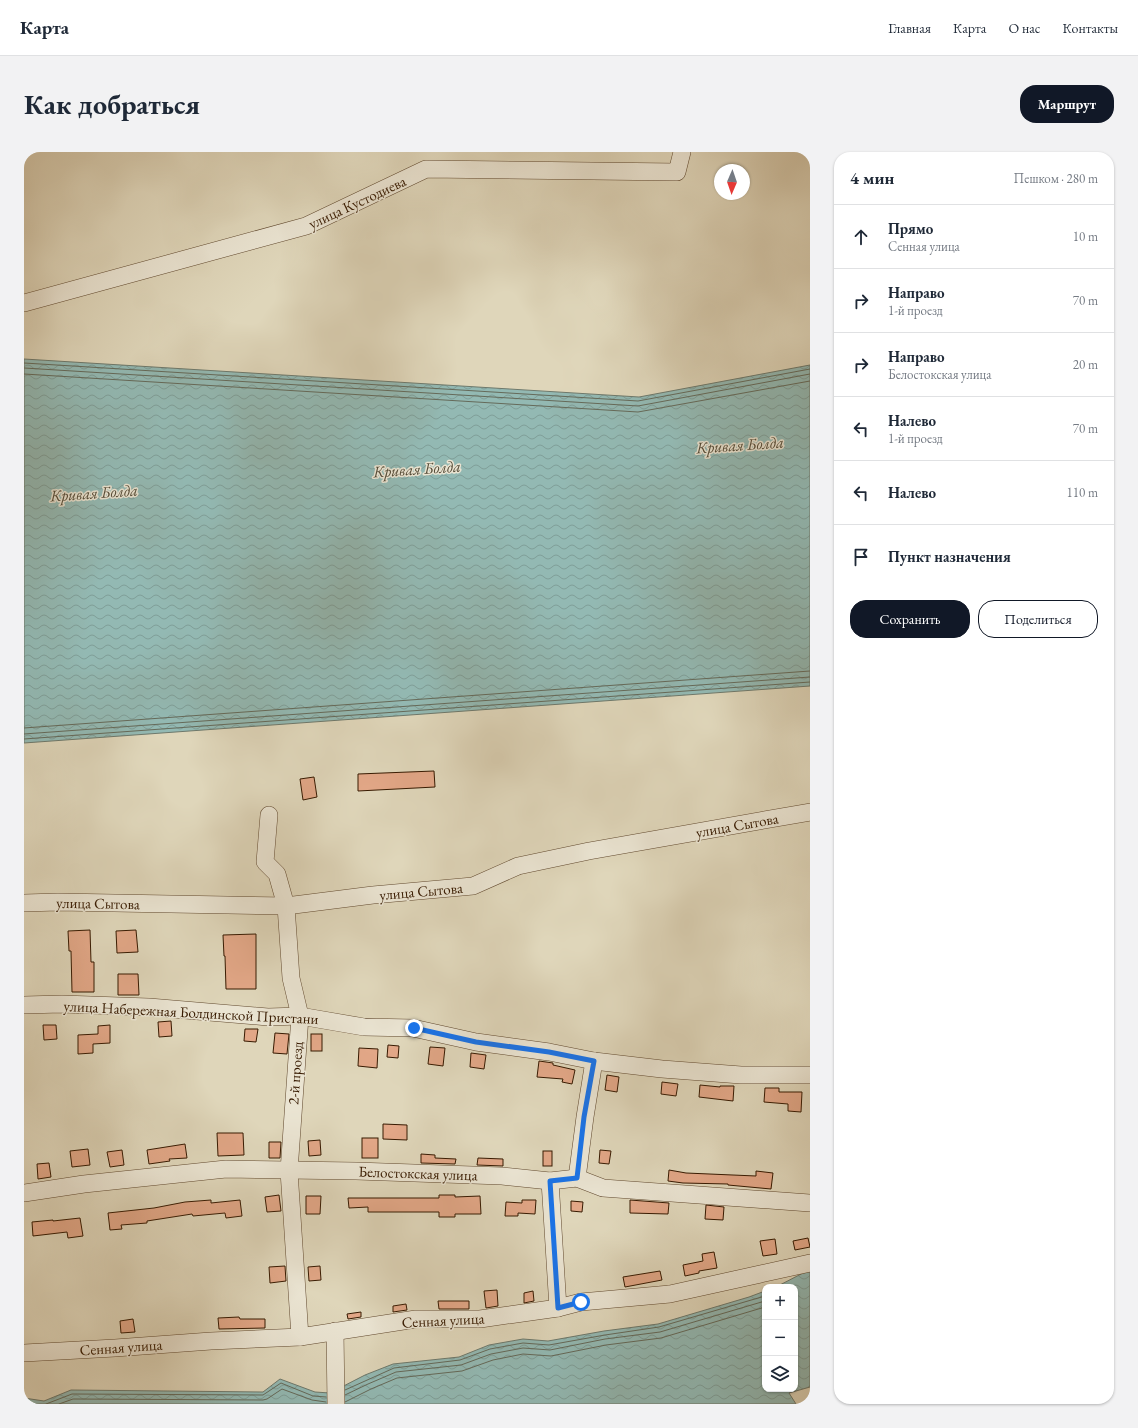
<!DOCTYPE html>
<html lang="ru">
<meta charset="utf-8">
<style>
body{margin:0;font-family:"EB Garamond",serif;background:#f2f2f3;color:#1f2937}
.controls{position:absolute;right:12px;bottom:12px;display:grid;overflow:hidden;border-radius:8px;box-shadow:0 1px 3px #0004}
.controls button{width:36px;height:36px;display:grid;place-items:center;padding:0;border:0;border-bottom:1px solid #e0e1e3;background:#fff;color:#1f2937;font:20px sans-serif}
.compass{position:absolute;left:690px;top:12px;width:36px;height:36px;border-radius:50%;background:#fff;box-shadow:0 1px 3px #0004;rotate:182deg}
.stop{position:absolute;width:12px;height:12px;margin:-9px;border:3px solid #1a73e8;border-radius:50%;background:#fff}
.stop.end{background:#1a73e8;border-color:#fff;box-shadow:0 1px 4px #0008}
.list{margin:0;padding:0;list-style:none}
h2{display:flex;justify-content:space-between;align-items:center;height:52px;margin:0;padding:0 16px;font-size:17px}
h2 small{font-size:13px;font-weight:400;color:#747a83}
.list li{display:grid;grid-template-columns:26px 1fr auto;gap:12px;align-items:center;box-sizing:border-box;height:64px;padding:0 16px;border-top:1px solid #e0e1e3}
.list b{display:block;font-size:15px;white-space:nowrap}
.list p{margin:0;font-size:13px;white-space:nowrap;color:#747a83}
.list em{font-size:13px;font-style:normal;color:#747a83}
.actions{display:flex;gap:8px;padding:12px 16px}
.actions a{flex:1;padding:9px 0;border:1px solid #111827;border-radius:16px;text-align:center;font-size:14px;color:#111827}
.actions .main{background:#111827;color:#fff}
.icon{flex:none;width:22px;height:22px;fill:none;stroke:currentColor;stroke-width:2;stroke-linecap:round;stroke-linejoin:round}
.map{position:relative;flex:none;width:786px;height:1252px;overflow:hidden;border-radius:16px}
header{display:flex;align-items:center;gap:24px;box-sizing:border-box;height:56px;padding:0 20px;background:#fff;border-bottom:1px solid #e0e1e3}
header strong{font-size:19px}
nav{display:flex;gap:22px;margin-inline-start:auto;font-size:14px}
.intro{display:flex;align-items:center;justify-content:space-between;box-sizing:border-box;height:96px;padding:0 24px}
h1{margin:0;font-size:28px}
.button{padding:10px 18px;border-radius:16px;background:#111827;color:#fff;font-size:14px;font-weight:700}
main{display:flex;gap:24px;padding:0 24px}
aside{flex:1;background:#fff;border-radius:16px;box-shadow:0 1px 3px #0004}
.map>svg:first-child{display:block}
</style>
<header>
<strong>Карта</strong>
<nav><a>Главная</a><a>Карта</a><a>О нас</a><a>Контакты</a></nav>
</header>
<div class="intro"><h1>Как добраться</h1><a class="button">Маршрут</a></div>
<main>
<div class="map">
<svg width="786" height="1252" viewBox="0 0 786 1252">
<defs>
<pattern id="water-waves" width="16" height="10" patternUnits="userSpaceOnUse"><rect width="16" height="10" fill="#93b9b3"/><path d="M0 5q4-4 8 0t8 0" fill="none" stroke="#7f9e98"/></pattern>
</defs>
<rect width="100%" height="100%" fill="#dfd6ba"/>
<filter id="stains"><feTurbulence type="fractalNoise" baseFrequency=".005" numOctaves="4"/><feColorMatrix values="0 0 0 0 .2 0 0 0 0 .09 0 0 0 0 .02 0 0 0 .5 -.17"/></filter>
<radialGradient id="worn" r=".72"><stop offset=".6" stop-color="#630" stop-opacity="0"/><stop offset="1" stop-color="#630" stop-opacity=".3"/></radialGradient>
<g fill="url(#water-waves)" stroke="#6e796c">
<path d="M0,207L615,245L786,213V534L0,591Z"/>
<path d="M786,1119V1235L765,1241L772,1252H0V1246L20,1249L47,1238L239,1240L256,1227L291,1240L306,1241L341,1223L369,1212L435,1205L465,1193L499,1187L524,1189L580,1179L634,1172L725,1145L741,1139V1237H771V1135H752L779,1121Z"/>
</g>
<g fill="none" stroke-linecap="round" stroke-linejoin="round">
<g stroke="#656a5a" stroke-width="1">
<path d="M0,211L614,249L786,217"/>
<path d="M0,216L614,254L786,222"/>
<path d="M0,222L614,260L786,229"/>
<path d="M0,576L786,519"/>
<path d="M0,582L786,525"/>
<path d="M0,587L786,530"/>
<path d="M321,1238L370,1216L436,1208L466,1197L499,1191L525,1193L581,1183L635,1175L741,1144"/>
<path d="M321,1243L344,1232L372,1220L437,1213L467,1202L499,1196L526,1198L581,1187L636,1180L741,1149"/>
<path d="M321,1250L347,1237L373,1226L438,1219L469,1208L499,1202L527,1204L582,1193L637,1186L741,1155"/>
<path d="M22,1252L48,1242L239,1243L257,1231L289,1244L302,1245"/>
<path d="M35,1252L49,1247L239,1248L243,1247L258,1237L288,1248L302,1250"/>
</g>
</g>
<g fill="#e2a787" stroke="#371a01">
<path d="M410,619L411,635L334,639V622Z"/>
<path d="M290,625L293,645L279,648L276,627Z"/>
<path d="M66,778L67,810H70V840H48L47,799H45L44,779Z"/>
<path d="M112,778L114,800L93,801L92,779Z"/>
<path d="M232,782V837H202L201,804H200L199,783Z"/>
<path d="M94,822H114L115,843H94Z"/>
<path d="M147,869L148,884L135,885L134,870Z"/>
<path d="M19,873H32L33,887L20,888Z"/>
<path d="M86,873V891L69,892V901L54,902V883L74,882V874Z"/>
<path d="M221,877H234L232,890L220,889Z"/>
<path d="M251,881L265,882L263,902L249,901Z"/>
<rect x="287" y="882" width="11" height="17"/>
<path d="M364,893L375,894L374,906L363,905Z"/>
<path d="M406,895L421,896L419,914L404,912Z"/>
<path d="M335,896L354,897L353,916L334,914Z"/>
<path d="M447,901L462,903L460,917L446,915Z"/>
<path d="M515,909L529,911V913L551,918L548,932L538,930L539,927L513,925Z"/>
<path d="M583,923L595,925L593,940L581,938Z"/>
<path d="M638,930L654,932L652,944L637,942Z"/>
<path d="M676,933L696,935V934H710L709,949L675,945Z"/>
<path d="M741,936H755V940H778L777,960L764,959V952L740,950Z"/>
<path d="M359,972L383,973V988L359,987Z"/>
<path d="M193,981H219L220,1003L194,1004Z"/>
<rect x="338" y="986" width="16" height="20"/>
<path d="M296,988L297,1003L285,1004L284,989Z"/>
<path d="M245,990H257L256,1006H245Z"/>
<path d="M161,992L163,1006L145,1007L146,1009L125,1012L123,998Z"/>
<path d="M64,997L66,1013L48,1015L46,999Z"/>
<path d="M98,998L100,1013L86,1015L83,1000Z"/>
<path d="M576,998L587,999L585,1012L575,1011Z"/>
<rect x="519" y="999" width="9" height="15"/>
<path d="M397,1002L411,1003V1006L432,1007L431,1012L397,1011Z"/>
<path d="M454,1006L479,1007V1014L453,1013Z"/>
<path d="M25,1011L27,1025L14,1027L13,1012Z"/>
<path d="M645,1018L662,1021L732,1024V1019L749,1021L747,1037L704,1033V1032L659,1031L644,1029Z"/>
<path d="M255,1043L257,1059L243,1060L241,1045Z"/>
<path d="M415,1043H431V1045L456,1044L457,1062H431V1065H415V1060H344V1055L325,1056L324,1046H415Z"/>
<path d="M282,1044H297L296,1062H282Z"/>
<path d="M187,1048V1051L216,1048L218,1064L202,1066L201,1061L169,1064L168,1062L123,1069V1071L97,1073L98,1077L86,1078L84,1061L130,1056L161,1050Z"/>
<path d="M498,1048H512L511,1062L494,1061V1064H481L482,1050L498,1051Z"/>
<path d="M606,1048L645,1051L644,1062L606,1061Z"/>
<path d="M547,1049L559,1050L558,1060L547,1059Z"/>
<path d="M682,1053L700,1055L699,1068L681,1067Z"/>
<path d="M56,1066L59,1084L44,1086L43,1080L9,1084L8,1070L29,1068V1069Z"/>
<path d="M784,1086L786,1095L771,1098L769,1089Z"/>
<path d="M751,1087L753,1102L739,1104L736,1089Z"/>
<path d="M690,1100L693,1116L675,1119V1121L661,1124L659,1113L679,1109L678,1102Z"/>
<path d="M261,1114L262,1129L246,1131L245,1115Z"/>
<path d="M296,1114L297,1128L285,1129L284,1115Z"/>
<path d="M636,1119L638,1128L601,1135L599,1125Z"/>
<path d="M473,1138L474,1154L462,1156L460,1139Z"/>
<path d="M509,1139L510,1149L500,1151V1141Z"/>
<path d="M414,1149H445V1157H415Z"/>
<path d="M382,1152L383,1158L369,1160V1154Z"/>
<path d="M337,1160V1165L324,1167L323,1162Z"/>
<path d="M215,1165L216,1167H241V1176L195,1177L194,1166Z"/>
<path d="M109,1167L111,1180L97,1181L96,1169Z"/>
</g>
<g fill="none" stroke-linecap="round" stroke-linejoin="round">
<defs>
<g id="minor">
<path d="M0,151L282,74L402,17L653,20L658,0"/>
<path d="M245,663L241,710L253,722L262,754L267,826L276,864L265,1019L276,1185"/>
<path d="M0,751L34,750L262,754L349,743L449,734L494,714L565,699L786,660"/>
<path d="M0,853L38,852L125,855L244,865L276,864L340,875L389,876L452,890L525,900L570,909L638,917L717,923H786"/>
<path d="M553,1026L561,965L570,909"/>
<path d="M526,1029L534,1156"/>
<path d="M0,1041L60,1032L202,1017L332,1019L478,1024L526,1029L553,1026L579,1036L786,1051"/>
<path d="M311,1179L312,1252"/>
<path d="M0,1201L91,1196L187,1189L276,1185L392,1167H456L534,1156L557,1150L646,1142L786,1111"/>
</g>
</defs>
<use href="#minor" stroke="#61492f" stroke-width="18"/>
<use href="#minor" stroke="#eae4d2" stroke-width="17"/>
</g>
<g fill="none" stroke-linecap="round" stroke-linejoin="round">
<path stroke="#1a73e8" stroke-width="5" d="M390,876L452,890L525,900L570,909L560,965L553,1026L526,1029L534,1156L557,1150"/>
</g>
<g text-anchor="middle" dominant-baseline="central" stroke-width="3" stroke-linejoin="round" paint-order="stroke">
<g font-size="15" fill="#371a01" stroke="#eae4d2">
<text transform="translate(333 50) rotate(-25)">улица Кустодиева</text>
<text transform="translate(713 673) rotate(-10)">улица Сытова</text>
<text transform="translate(397 739) rotate(-5)">улица Сытова</text>
<text transform="translate(74 751) rotate(1)">улица Сытова</text>
<text transform="translate(167 860) rotate(3)">улица Набережная Болдинской Пристани</text>
<text transform="translate(271 921) rotate(-86)">2-й проезд</text>
<text transform="translate(394 1021) rotate(2)">Белостокская улица</text>
<text transform="translate(419 1168) rotate(-3)">Сенная улица</text>
<text transform="translate(97 1195) rotate(-4)">Сенная улица</text>
</g>
<g font-size="16" font-style="italic" fill="#534a36" stroke="#eae4d2">
<text transform="translate(716 293) rotate(-4)">Кривая Болда</text>
<text transform="translate(393 317) rotate(-4)">Кривая Болда</text>
<text transform="translate(70 341) rotate(-4)">Кривая Болда</text>
</g>
</g>
<rect width="100%" height="100%" filter="url(#stains)"/>
<rect width="100%" height="100%" fill="url(#worn)"/>
</svg>
<div class="controls">
<button>+</button>
<button>−</button>
<button><svg class="icon" aria-label="layers" viewBox="0 0 24 24"><path d="M12 4l9 5-9 5-9-5zM3 14l9 5 9-5"/></svg></button>
</div>
<svg class="compass" viewBox="-18 -18 36 36"><path d="M0-13l5 13h-10z" fill="#e53935"/><path d="M0 13l5-13h-10z" fill="#747a83"/></svg>
<div class="stop" style="left:557px;top:1150px"></div>
<div class="stop end" style="left:390px;top:876px"></div>
</div>
<aside>
<h2>4 мин<small>Пешком · 280 m</small></h2>
<ul class="list">
<li><svg class="icon" aria-label="ahead" viewBox="0 0 24 24"><path d="M12 20V5M6 11l6-6 6 6"/></svg><div><b>Прямо</b><p>Сенная улица</p></div><em>10 m</em></li>
<li><svg class="icon" aria-label="right" viewBox="0 0 24 24"><path d="M7 20v-9h11M14 6l5 5-5 5"/></svg><div><b>Направо</b><p>1-й проезд</p></div><em>70 m</em></li>
<li><svg class="icon" aria-label="right" viewBox="0 0 24 24"><path d="M7 20v-9h11M14 6l5 5-5 5"/></svg><div><b>Направо</b><p>Белостокская улица</p></div><em>20 m</em></li>
<li><svg class="icon" aria-label="left" viewBox="0 0 24 24"><path d="M17 20v-9H6M10 6l-5 5 5 5"/></svg><div><b>Налево</b><p>1-й проезд</p></div><em>70 m</em></li>
<li><svg class="icon" aria-label="left" viewBox="0 0 24 24"><path d="M17 20v-9H6M10 6l-5 5 5 5"/></svg><div><b>Налево</b></div><em>110 m</em></li>
<li><svg class="icon" aria-label="arrive" viewBox="0 0 24 24"><path d="M6 21V4h12l-3 4 3 4H6"/></svg><div><b>Пункт назначения</b></div></li>
</ul>
<div class="actions"><a class="main">Сохранить</a><a>Поделиться</a></div>
</aside>
</main>
